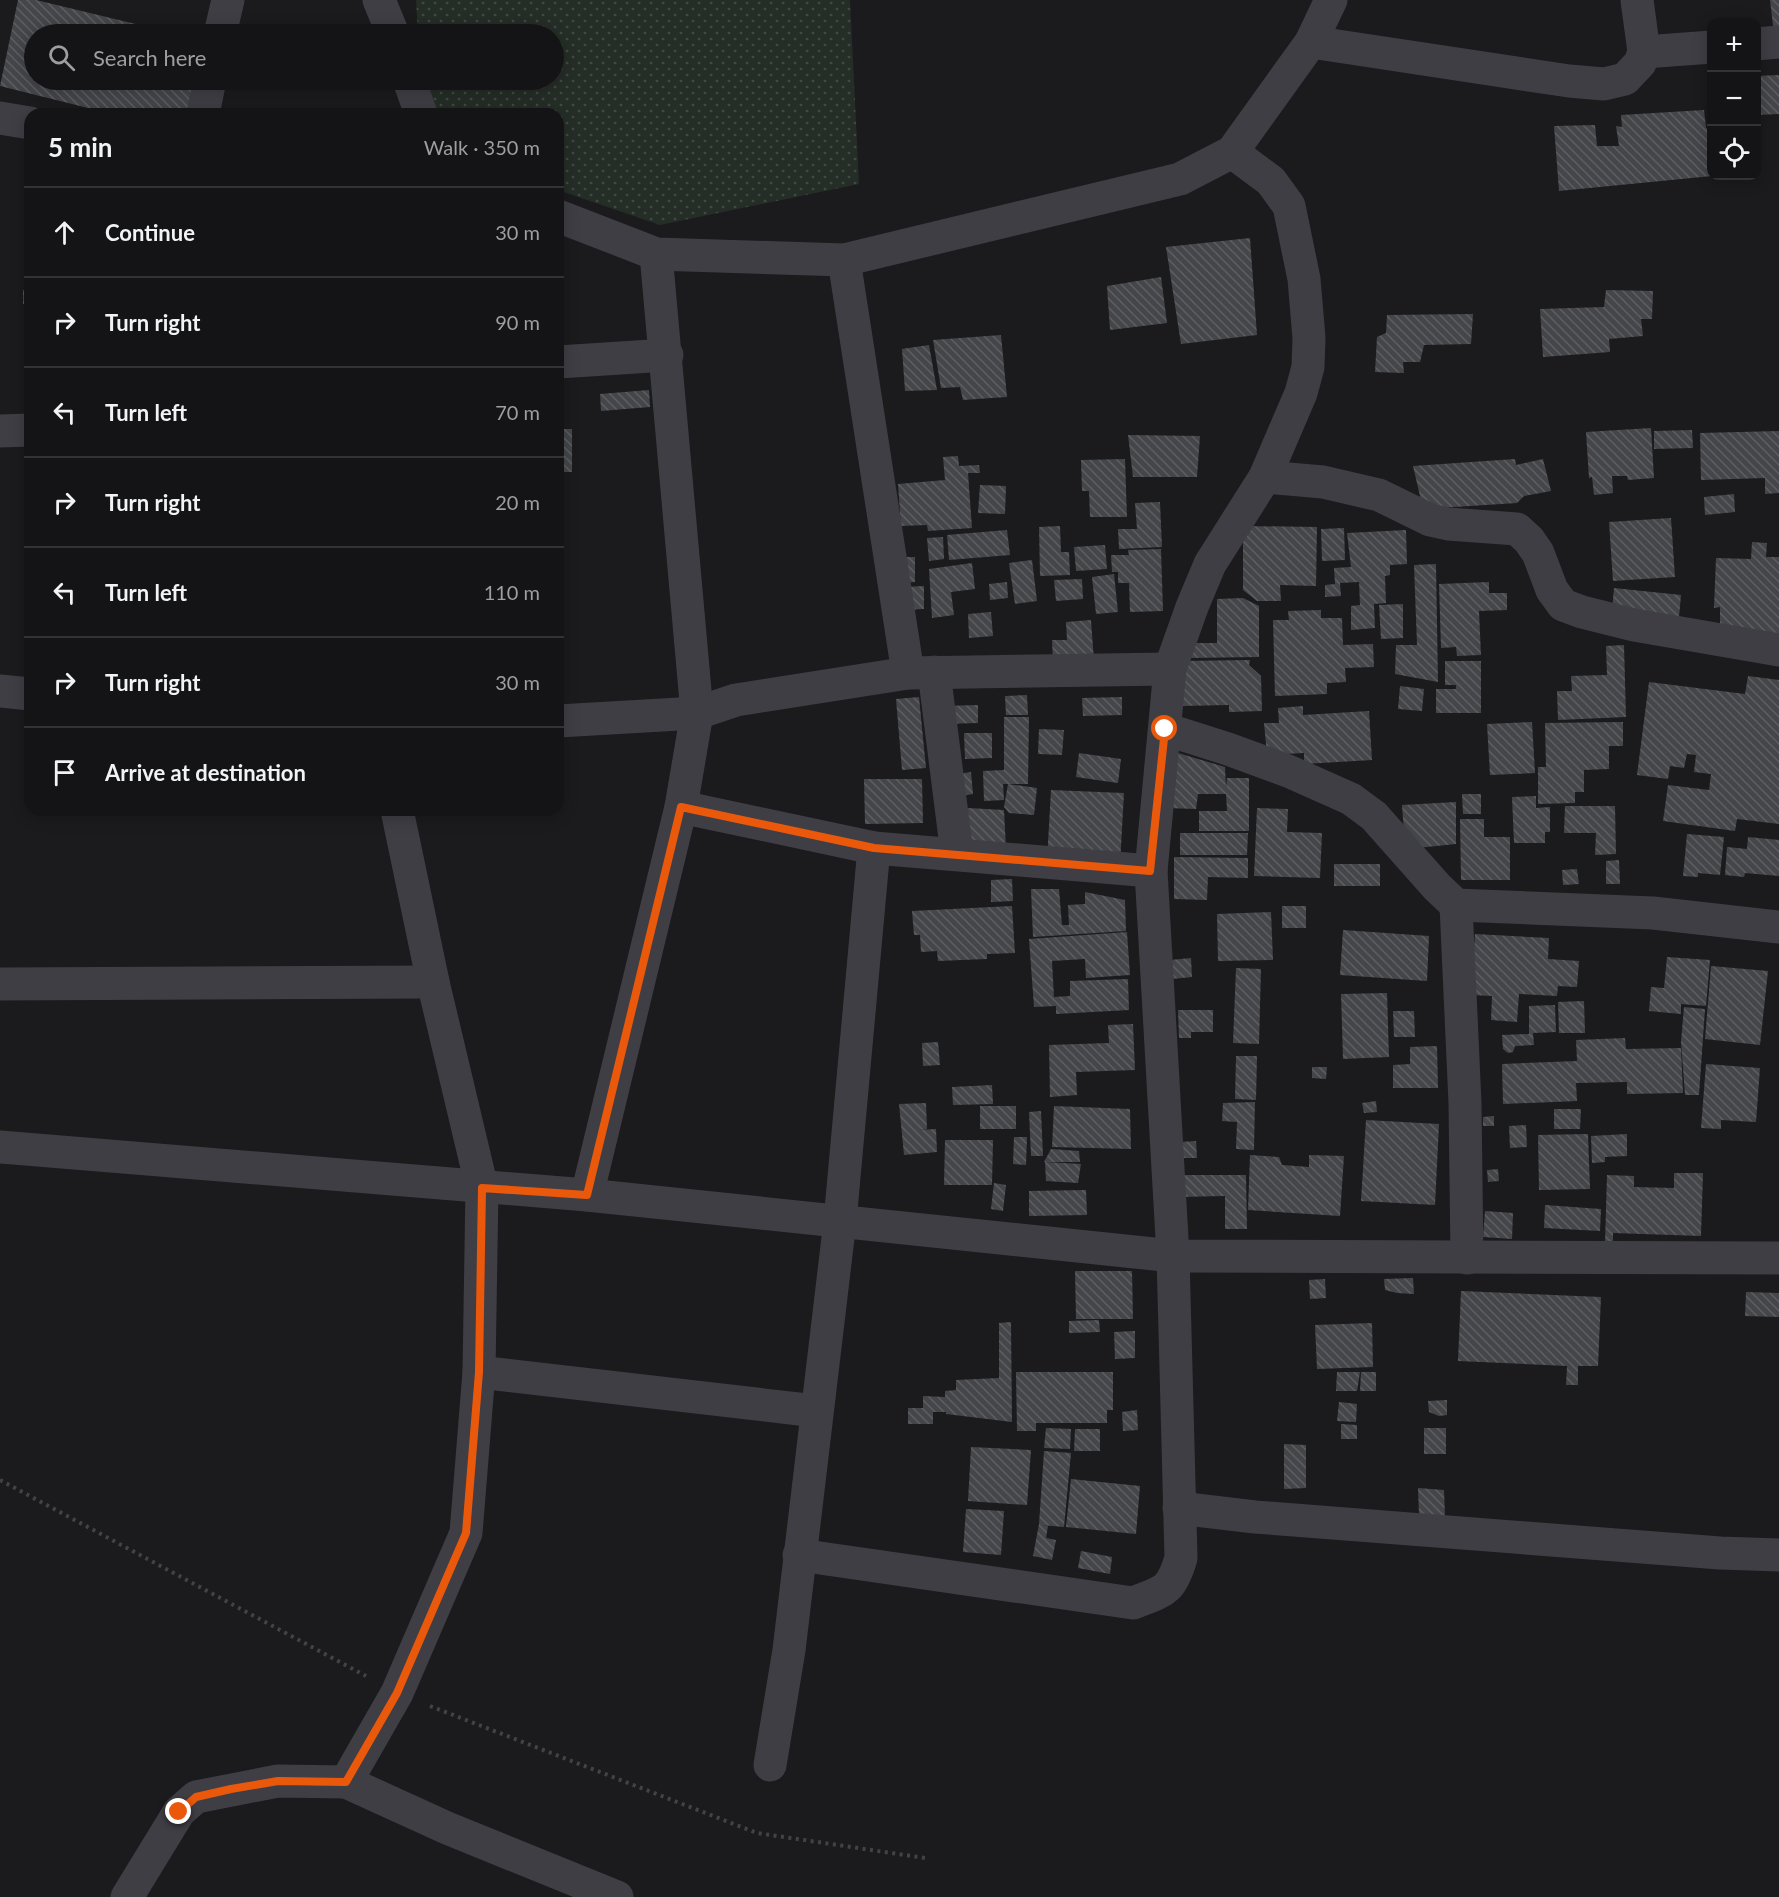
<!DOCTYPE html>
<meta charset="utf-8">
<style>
body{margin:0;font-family:Lato,sans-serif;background:#212123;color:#f1f3f6}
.controls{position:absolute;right:18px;top:18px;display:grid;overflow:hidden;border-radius:12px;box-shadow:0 3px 15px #0003}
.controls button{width:54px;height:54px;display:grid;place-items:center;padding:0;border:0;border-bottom:2px solid #333335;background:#141416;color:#f1f3f6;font:30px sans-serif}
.stop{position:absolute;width:18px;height:18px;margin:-14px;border:4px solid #ea580c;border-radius:50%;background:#fff}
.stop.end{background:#ea580c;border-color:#fff;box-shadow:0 2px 6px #0008}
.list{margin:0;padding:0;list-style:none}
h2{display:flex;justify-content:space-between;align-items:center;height:78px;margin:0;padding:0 24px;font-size:26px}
h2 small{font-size:20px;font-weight:400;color:#9d9ea1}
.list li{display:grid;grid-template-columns:39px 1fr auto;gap:18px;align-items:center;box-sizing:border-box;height:90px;padding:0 24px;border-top:2px solid #333335}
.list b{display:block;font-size:22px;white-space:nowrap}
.list em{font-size:20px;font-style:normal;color:#9d9ea1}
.icon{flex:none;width:33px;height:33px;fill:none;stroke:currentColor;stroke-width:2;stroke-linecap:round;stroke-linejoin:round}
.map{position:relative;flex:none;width:1779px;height:1897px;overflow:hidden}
.search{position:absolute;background:#141416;box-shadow:0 3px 15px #0003;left:24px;top:24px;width:540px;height:66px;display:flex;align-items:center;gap:15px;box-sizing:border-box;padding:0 21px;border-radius:33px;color:#9d9ea1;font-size:22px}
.panel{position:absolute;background:#141416;box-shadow:0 3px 15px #0003;left:24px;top:108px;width:540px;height:708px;border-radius:18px}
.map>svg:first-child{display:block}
</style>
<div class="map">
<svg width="1779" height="1897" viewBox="0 0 1779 1897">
<defs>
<pattern id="grass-dots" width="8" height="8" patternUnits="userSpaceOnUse" patternTransform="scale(1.5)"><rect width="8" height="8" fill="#252d27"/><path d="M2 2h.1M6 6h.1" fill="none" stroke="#424944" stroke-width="1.8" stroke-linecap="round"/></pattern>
<pattern id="building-back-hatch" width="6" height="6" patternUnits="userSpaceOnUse" patternTransform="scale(1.5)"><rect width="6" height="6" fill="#45464a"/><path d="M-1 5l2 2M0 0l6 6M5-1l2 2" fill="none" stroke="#5d5e62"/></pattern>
</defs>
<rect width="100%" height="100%" fill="#1b1b1d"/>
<path fill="url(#grass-dots)" d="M416,0H850L859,184L660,225L558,190V114H438L424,80H554V34H418Z"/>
<g fill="url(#building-back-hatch)">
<path d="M18,0H36L177,34H34V80H195L187,114H112L0,86Z"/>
<path d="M1770,0H1779V34H1774Z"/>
<path d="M1779,75V114L1756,115V76Z"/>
<path d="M1712,79V117H1710L1707,80Z"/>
<path d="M1704,110L1706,128H1712V176L1559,191L1554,126L1595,125L1597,146H1619L1616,126L1622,127L1621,115Z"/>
<path d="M1250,238L1257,335L1181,344L1166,247Z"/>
<path d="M1161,277L1167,323L1110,330L1107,286Z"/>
<rect x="23" y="290" width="7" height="14"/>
<path d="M1606,290L1653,291L1652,319H1641L1643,336L1609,339L1610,352L1543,357L1540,309L1604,307Z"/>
<path d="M1473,314L1471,344L1424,345L1420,362H1403L1404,373L1375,372L1377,337L1386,333L1387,315Z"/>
<path d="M1001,335L1007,397L963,400L960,387L941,388L933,340Z"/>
<path d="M929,345L937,390L905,391L902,349Z"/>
<path d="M649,390L650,407L601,411L600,394Z"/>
<path d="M1651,428L1654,478L1628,480L1627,476H1612L1613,493L1594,495L1592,477L1589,478L1586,432Z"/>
<rect x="558" y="429" width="14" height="43"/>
<path d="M1692,430L1693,448L1654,449V431Z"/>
<path d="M1779,431V493L1765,494V478L1701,480L1700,433Z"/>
<path d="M1128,435L1200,436L1197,477H1133Z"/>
<path d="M958,456L959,466L979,465L980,473H968L972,528L928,531L927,525L901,526L898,484L945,480L943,457Z"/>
<path d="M1125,459L1127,517H1090L1089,491H1082L1081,460Z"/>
<path d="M1515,459L1516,465L1543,459L1551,491L1524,496L1517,503L1423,509L1413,466Z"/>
<path d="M980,485L1006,486L1005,514L978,513Z"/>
<path d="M1734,494L1735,512L1705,515L1704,497Z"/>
<path d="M1160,502L1162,547L1119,549L1118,529H1137L1135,503Z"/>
<path d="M1671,518L1675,577L1613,581L1609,522Z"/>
<path d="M1060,526L1061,552H1069L1070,575L1040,576L1039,527Z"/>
<path d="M1243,526L1317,527L1316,586L1280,585L1281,601H1257L1243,590Z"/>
<path d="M1344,528L1345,560L1322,561L1321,529Z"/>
<path d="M1007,530L1010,555L949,560L947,535Z"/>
<path d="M1406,530L1407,564L1390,565V575L1385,576L1386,603L1374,604L1375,628L1351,630V606L1360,605L1359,582L1340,583L1341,596L1325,597V585L1335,584L1334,568L1351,567L1347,533Z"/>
<path d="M943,537L944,559L929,561L927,538Z"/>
<path d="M1752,542L1767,543L1766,557H1779V634L1720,624V607L1714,608L1716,558L1751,559Z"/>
<path d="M1105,545L1107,569L1076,571L1074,547Z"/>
<path d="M1161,549L1163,611L1130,612L1129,583H1118V572H1112L1111,555H1129L1128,550Z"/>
<path d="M900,557H915V582L902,583Z"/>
<path d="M1032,560L1037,601L1015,604L1009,563Z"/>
<path d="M972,563L975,589L951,592L954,615L932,618L929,569Z"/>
<path d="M1436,564L1438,682L1395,674L1396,645H1417L1414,565Z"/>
<path d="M1114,574L1118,612L1096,614L1092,577Z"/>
<path d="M1082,579L1083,599L1056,601L1054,580Z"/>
<path d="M1007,582L1008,598L990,600L989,584Z"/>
<path d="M1489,582V593H1507V610L1479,611L1481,655L1457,656L1456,647L1441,648L1439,584Z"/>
<path d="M924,586V609L905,610L904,587Z"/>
<path d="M1614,588L1681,595L1679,617L1612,610Z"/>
<path d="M1243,598L1259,606V657L1189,658V643H1217V599Z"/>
<path d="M1403,604V638L1381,639L1379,605Z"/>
<path d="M1321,610V618H1342L1343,645L1373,644L1374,667L1345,668L1346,682L1327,683V694L1275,696L1273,620H1289L1288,611Z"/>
<path d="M991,612L993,636L969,638L968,614Z"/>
<path d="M1091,620L1094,661L1053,664L1052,640H1067L1066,622Z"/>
<path d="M1624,645L1626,717L1558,720L1557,691H1572L1571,676L1607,675L1606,646Z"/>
<path d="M1250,660L1249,665L1261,676L1262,711L1229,712V705L1182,706L1181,661Z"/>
<path d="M1445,661H1481V713H1436V689H1456V685H1445Z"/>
<path d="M1748,676L1779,680V824L1737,819L1735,831L1663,821L1668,785L1709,790L1711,774L1694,772L1696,755L1687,754L1684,768L1670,766L1668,779L1637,775L1649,682L1745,694Z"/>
<path d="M1400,686L1424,689L1422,711L1398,709Z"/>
<path d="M1027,695L1028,715H1006L1005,696Z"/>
<path d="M919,697L926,768L902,770L896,699Z"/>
<path d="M1122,697V715L1083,716L1082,698Z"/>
<path d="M978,705V723L944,724L943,706Z"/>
<path d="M1303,706V715L1369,711L1372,760L1304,764V753L1267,755L1264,723H1279L1278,708Z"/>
<path d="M1004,717H1029L1028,784H1003L1004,800L984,801L983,771L1004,770Z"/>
<path d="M1532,722L1535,773L1490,775L1487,724Z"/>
<path d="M1623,722V746H1609V769L1584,770V792H1575V803L1538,804V767H1546L1545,723Z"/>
<path d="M1039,729L1064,730L1062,755L1038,754Z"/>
<path d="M964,733H992V758L965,759Z"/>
<path d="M1168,750L1225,767L1226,788L1227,778H1249V831H1199V811H1227L1226,794H1198L1196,809L1166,808Z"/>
<path d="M1079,753L1121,759L1118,783L1076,777Z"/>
<path d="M971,772L973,794L954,797L951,775Z"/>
<path d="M864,779H922L923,823L865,824Z"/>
<path d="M1008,784L1037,788L1034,815L1009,813L1004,807Z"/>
<path d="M1051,790L1124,793L1120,864L1047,860Z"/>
<path d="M1462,794H1481V814H1463Z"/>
<path d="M1536,796V808L1550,807V832H1545V843H1514L1512,797Z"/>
<path d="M1456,802V844L1417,848L1404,833L1402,805Z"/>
<path d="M1565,806H1615L1616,854L1595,855L1596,833H1564Z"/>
<path d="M968,808L1004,810L1006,849H967Z"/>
<path d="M1257,808L1288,809L1287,832L1322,833L1320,878L1254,876Z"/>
<path d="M1460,819H1484V837H1510V880H1461Z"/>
<path d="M1180,833H1248L1247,855H1180Z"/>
<path d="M1687,834L1724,837L1720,875L1698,873V877L1683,876Z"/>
<path d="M1748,837L1779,840V876L1745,873L1744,877L1725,875L1727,847L1747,849Z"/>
<path d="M1174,857L1248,858V878L1208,877L1207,900L1174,899Z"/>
<path d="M1619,860L1620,884H1606V861Z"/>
<rect x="1334" y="864" width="46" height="22"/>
<path d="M1577,869L1579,884L1563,885L1562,870Z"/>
<path d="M1012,879L1013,901L991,902V880Z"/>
<path d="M1031,889H1059L1062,925H1069L1068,905L1085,904V892L1125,900L1126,931L1033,937Z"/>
<path d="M1012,906L1015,953L987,954V959L938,961L937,951L921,952L920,935H914L912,911Z"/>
<rect x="1282" y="906" width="24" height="22"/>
<path d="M1271,912L1273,960L1218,961L1217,914Z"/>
<path d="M1343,930L1429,936L1427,981L1340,975Z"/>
<path d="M1127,932L1130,975L1086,978L1085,959L1052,961L1054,997L1070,996V981L1128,979L1129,1010L1056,1014V1006L1034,1007L1029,939Z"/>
<path d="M1475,934L1549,938L1548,959L1579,961L1577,987L1558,986L1557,996L1519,994L1517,1022L1491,1020L1492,996L1471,995Z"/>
<path d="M1667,957L1710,960L1706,1006L1681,1004V1014L1649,1011L1651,987L1664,988Z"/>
<path d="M1191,958L1192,977L1172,979L1170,960Z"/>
<path d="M1711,966L1768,971L1760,1045L1705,1039Z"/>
<path d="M1236,968L1261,969L1259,1044L1233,1043Z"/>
<path d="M1387,993L1389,1057L1343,1059L1341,994Z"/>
<path d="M1584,1001L1585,1033H1559L1558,1002Z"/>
<path d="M1555,1005L1556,1032L1533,1033L1534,1045L1515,1046L1513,1052L1508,1053L1503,1049L1502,1035L1529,1034V1006Z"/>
<path d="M1684,1007L1705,1009L1699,1095H1685L1681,1042Z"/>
<path d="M1178,1010H1213V1032H1191V1038H1179Z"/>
<path d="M1393,1011H1414L1415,1037H1394Z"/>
<path d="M1133,1024L1135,1070L1076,1072L1077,1095L1050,1097L1049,1045L1109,1043L1108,1025Z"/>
<path d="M1625,1038L1626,1049L1681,1048L1683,1093L1627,1094V1082L1576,1083L1577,1101L1503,1104L1502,1064L1577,1061L1576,1040Z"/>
<path d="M938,1042L940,1065L923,1066L922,1043Z"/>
<path d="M1437,1046L1438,1088H1393V1065L1410,1064V1047Z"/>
<path d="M1236,1056H1257L1256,1100L1235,1099Z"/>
<path d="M1706,1064L1760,1068L1756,1122L1721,1120V1129L1701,1128Z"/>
<path d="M1312,1067H1327L1326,1079L1312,1078Z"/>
<path d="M992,1085L993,1104L953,1105L952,1087Z"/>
<path d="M1376,1101L1377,1112L1364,1113L1362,1103Z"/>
<path d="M1255,1102L1254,1150L1236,1149L1237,1122L1222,1121L1223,1103Z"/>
<path d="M926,1103L927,1129L919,1130L936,1129L937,1152L904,1155L899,1104Z"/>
<rect x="980" y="1106" width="36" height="23"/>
<path d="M1054,1106L1130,1109L1131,1149L1052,1147Z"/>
<path d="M1554,1109H1581L1580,1129H1554Z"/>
<path d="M1041,1111L1043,1156H1031L1029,1112Z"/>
<path d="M1494,1116V1126H1483V1117Z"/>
<path d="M1366,1120L1439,1124L1435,1205L1361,1201Z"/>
<path d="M1526,1125L1527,1147L1510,1148L1509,1126Z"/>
<path d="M1588,1134L1590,1189L1539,1190L1538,1135Z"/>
<path d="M1627,1134V1156L1605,1157V1162L1592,1163L1591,1136Z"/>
<path d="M1014,1137H1027L1026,1165L1013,1164Z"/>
<path d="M945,1140H993L992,1185H944Z"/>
<path d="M1196,1141L1197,1158H1180V1142Z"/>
<path d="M1051,1149L1079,1151L1080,1162H1044Z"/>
<path d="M1250,1155L1279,1157L1282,1165L1309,1167V1155L1344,1156L1340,1216L1248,1210Z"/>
<path d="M1045,1162L1081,1164L1078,1183L1046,1181Z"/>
<path d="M1498,1169L1499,1181L1488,1182L1487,1170Z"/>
<path d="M1674,1173H1703L1701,1236L1613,1233V1242H1605L1607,1175L1634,1176V1187L1674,1188Z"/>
<path d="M1178,1175H1246L1247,1229H1225V1196L1178,1197Z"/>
<path d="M994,1183L1006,1185L1003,1211L991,1209Z"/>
<path d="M1086,1190L1087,1215L1029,1216V1191Z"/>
<path d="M1545,1205L1601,1209L1600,1231L1544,1228Z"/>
<path d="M1485,1211L1513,1213L1512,1239L1483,1237Z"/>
<path d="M1075,1271H1132L1133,1319H1076Z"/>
<path d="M1413,1278L1414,1294L1397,1293L1385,1290L1384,1279Z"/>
<path d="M1325,1279L1326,1298L1310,1299L1309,1280Z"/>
<path d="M1461,1291L1601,1297L1598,1366H1578V1385H1566L1567,1366L1458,1361Z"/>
<path d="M1746,1292L1779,1293V1317L1745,1316Z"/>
<path d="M1099,1320L1100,1332L1069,1333V1321Z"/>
<path d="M1011,1322L1012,1422L946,1414V1412H933V1424H908V1408H923V1396L945,1397V1391L956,1390V1380L999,1378V1323Z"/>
<path d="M1372,1323L1373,1367L1317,1369L1315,1325Z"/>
<path d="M1135,1331V1358L1115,1359L1114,1332Z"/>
<path d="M1016,1372H1113V1410H1107V1423H1036V1431H1017Z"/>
<path d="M1337,1372H1360L1357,1391H1336Z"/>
<path d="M1361,1372H1376V1391H1360Z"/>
<path d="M1447,1400V1415L1439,1416L1429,1412L1428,1401Z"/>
<path d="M1339,1402L1357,1404L1356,1422L1337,1421Z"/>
<path d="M1137,1410L1138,1430L1123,1431L1122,1412Z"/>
<path d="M1341,1424L1357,1425V1439H1341Z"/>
<path d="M1046,1428L1071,1429L1070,1449L1044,1448Z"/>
<rect x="1424" y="1428" width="22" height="26"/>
<path d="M1075,1429H1100V1451H1074Z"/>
<path d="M1284,1444L1306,1445V1488L1284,1489Z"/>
<path d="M971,1447L1031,1450L1027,1505L968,1501Z"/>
<path d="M1044,1451L1071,1453L1064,1527L1041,1525L1048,1526L1046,1538L1056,1540L1052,1560L1033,1556L1039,1524Z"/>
<path d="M1071,1479L1140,1486L1136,1534L1066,1527Z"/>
<path d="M1418,1488L1444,1490L1445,1517L1419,1515Z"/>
<path d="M966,1509L1004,1511L1001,1555L963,1552Z"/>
<path d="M1081,1551L1112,1557L1110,1574L1078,1568Z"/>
</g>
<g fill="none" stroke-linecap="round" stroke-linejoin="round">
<g stroke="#424349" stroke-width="4" stroke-dasharray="3 4.5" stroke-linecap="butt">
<path d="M0,1480L366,1676"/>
<path d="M430,1706L757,1833L925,1858"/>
</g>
<g stroke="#3e3e44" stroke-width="33">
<path d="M379,0L393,34"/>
<path d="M220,34L228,0"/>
<path d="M1311,42L1569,81L1604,84L1625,79L1640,63L1644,52L1637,0"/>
<path d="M1756,44L1779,42"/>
<path d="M1644,52L1712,47"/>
<path d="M409,80L421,114"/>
<path d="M203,114L210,80"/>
<path d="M0,118L30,123"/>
<path d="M558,216L656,254L844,260L1180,179L1232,152L1311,42L1331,0"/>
<path d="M844,260L908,673"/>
<path d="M558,362L667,355"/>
<path d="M0,431L30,430"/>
<path d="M1265,477L1323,482L1379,495L1430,520L1448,524L1517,529L1529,540L1538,553L1552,590L1563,605L1582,612L1634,625L1779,650"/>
<path d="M934,672L957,854"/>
<path d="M0,691L30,694"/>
<path d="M558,721L697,713L736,700L908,673L1170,669"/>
<path d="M1165,729L1228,749L1288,771L1351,799L1374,816L1437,887L1456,905L1653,913L1779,927"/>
<path d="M681,807L874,848L1151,871"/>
<path d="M1456,905L1465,1103L1467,1258"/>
<path d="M0,984L433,982"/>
<path d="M0,1147L587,1195L1173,1256L1779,1258"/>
<path d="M587,1195L681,807L697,713L656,254"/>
<path d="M479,1372L816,1411"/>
<path d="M1179,1508L1255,1517L1720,1553L1779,1555"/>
<path d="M799,1555L1133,1603C1164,1591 1171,1592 1181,1558L1173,1256L1151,871L1170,669L1192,607L1210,564L1265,477L1301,393L1308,367L1309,338L1304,279L1289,206L1271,181L1232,152"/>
<path d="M770,1765L789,1650L840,1221L874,848"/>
<path d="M346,1782L447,1828L617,1897"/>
<path d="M127,1897L179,1812L196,1797L278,1781L346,1782L397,1693L466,1533L479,1372L482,1188L433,982L397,810"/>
</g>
</g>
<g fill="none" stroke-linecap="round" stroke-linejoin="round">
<path stroke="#ea580c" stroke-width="8" d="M179,1812L196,1797L231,1789L278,1781L346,1782L397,1693L466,1533L479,1372L482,1188L587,1195L681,807L874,848L1150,871L1165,729"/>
</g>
</svg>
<div class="controls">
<button>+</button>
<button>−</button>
<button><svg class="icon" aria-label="locate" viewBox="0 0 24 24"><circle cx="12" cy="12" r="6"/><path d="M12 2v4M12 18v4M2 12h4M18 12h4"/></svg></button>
</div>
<div class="stop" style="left:1165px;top:729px"></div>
<div class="stop end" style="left:179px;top:1812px"></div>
<div class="search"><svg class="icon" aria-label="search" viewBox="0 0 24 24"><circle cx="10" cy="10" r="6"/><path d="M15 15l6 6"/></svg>Search here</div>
<section class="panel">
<h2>5 min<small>Walk · 350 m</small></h2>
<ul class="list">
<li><svg class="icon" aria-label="ahead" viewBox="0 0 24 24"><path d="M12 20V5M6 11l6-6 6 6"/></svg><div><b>Continue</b></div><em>30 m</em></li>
<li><svg class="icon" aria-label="right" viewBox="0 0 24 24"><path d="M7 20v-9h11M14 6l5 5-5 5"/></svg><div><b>Turn right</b></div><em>90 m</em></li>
<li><svg class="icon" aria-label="left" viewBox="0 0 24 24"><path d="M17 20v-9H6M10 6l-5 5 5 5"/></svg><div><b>Turn left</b></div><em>70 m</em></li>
<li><svg class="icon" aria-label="right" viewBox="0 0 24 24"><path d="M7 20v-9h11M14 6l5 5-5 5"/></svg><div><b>Turn right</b></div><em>20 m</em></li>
<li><svg class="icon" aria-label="left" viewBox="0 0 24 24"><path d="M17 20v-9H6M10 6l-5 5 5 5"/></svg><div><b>Turn left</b></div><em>110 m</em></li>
<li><svg class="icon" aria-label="right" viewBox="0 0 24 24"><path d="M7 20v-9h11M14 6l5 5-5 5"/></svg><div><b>Turn right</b></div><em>30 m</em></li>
<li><svg class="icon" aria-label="arrive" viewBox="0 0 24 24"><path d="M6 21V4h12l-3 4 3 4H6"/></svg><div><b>Arrive at destination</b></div></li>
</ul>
</section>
</div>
